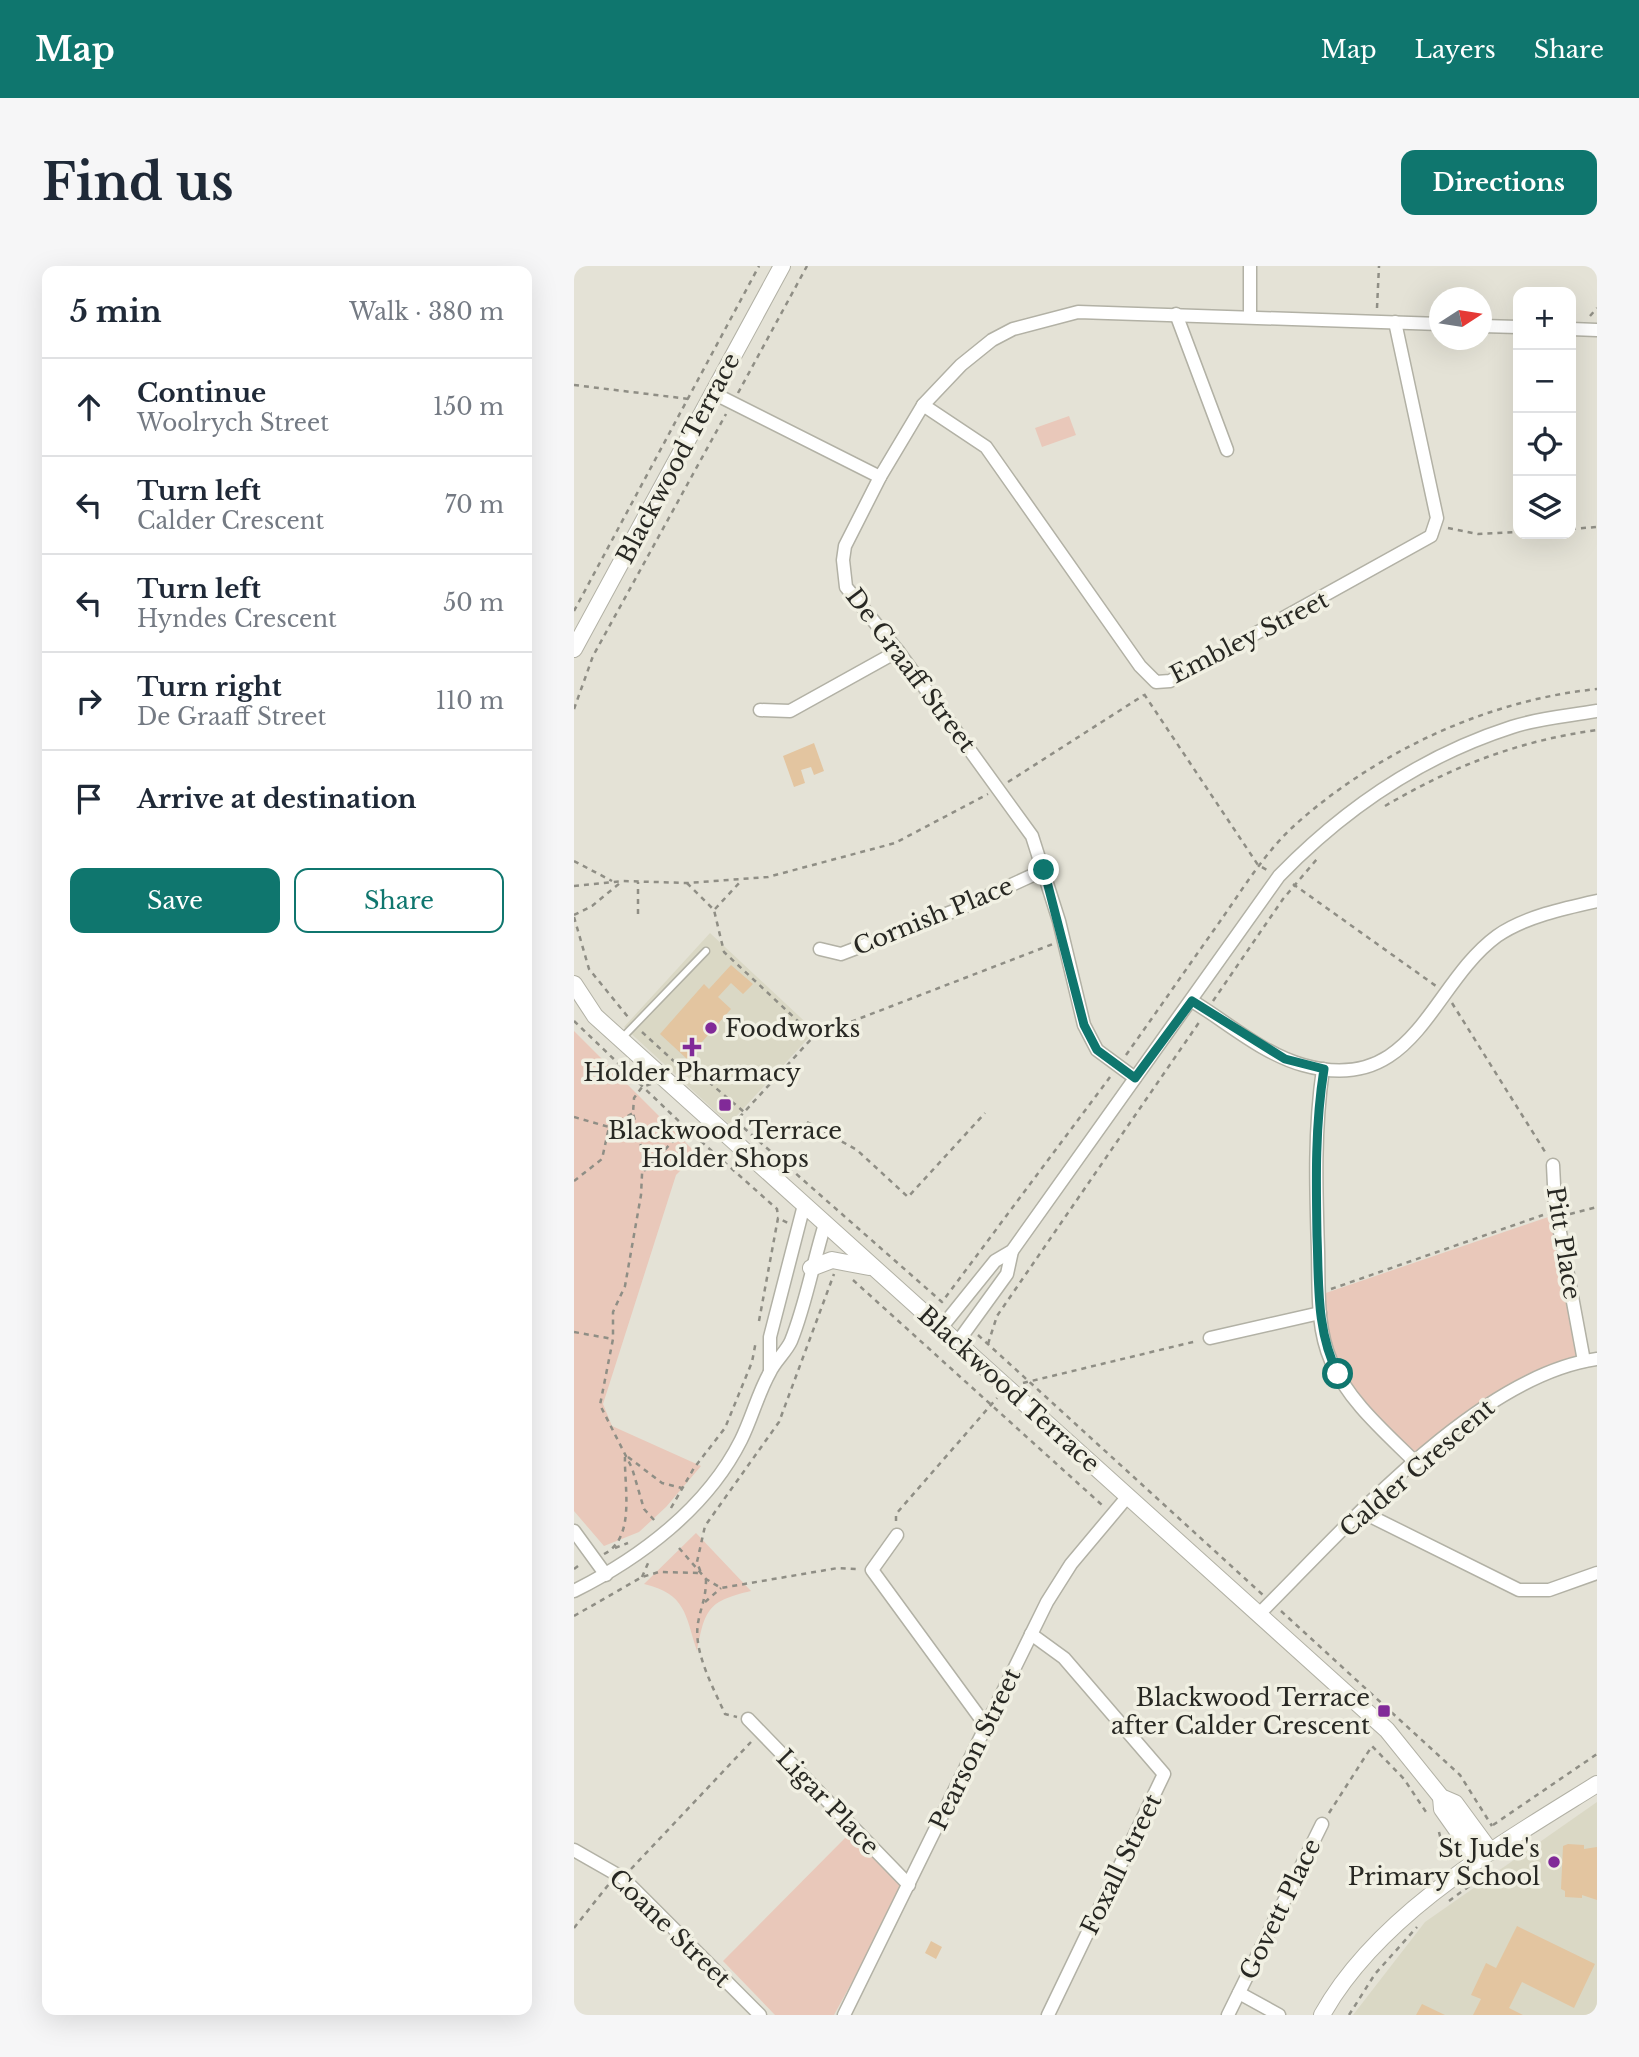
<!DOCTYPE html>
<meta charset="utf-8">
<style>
body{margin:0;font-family:"Libre Baskerville",serif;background:#f6f6f7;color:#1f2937}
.controls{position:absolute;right:21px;top:21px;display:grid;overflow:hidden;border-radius:14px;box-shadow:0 7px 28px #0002}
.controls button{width:63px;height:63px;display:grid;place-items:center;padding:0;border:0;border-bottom:2px solid #e0e1e3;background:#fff;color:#1f2937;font:35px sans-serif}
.compass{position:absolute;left:855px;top:21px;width:63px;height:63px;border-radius:50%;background:#fff;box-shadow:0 7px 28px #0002;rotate:78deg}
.stop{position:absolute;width:21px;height:21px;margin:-16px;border:5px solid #0f766e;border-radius:50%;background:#fff}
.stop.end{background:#0f766e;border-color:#fff;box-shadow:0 2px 7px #0008}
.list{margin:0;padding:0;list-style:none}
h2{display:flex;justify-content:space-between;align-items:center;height:91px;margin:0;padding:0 28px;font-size:30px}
h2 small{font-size:23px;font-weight:400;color:#747a83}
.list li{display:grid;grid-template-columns:46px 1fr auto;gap:21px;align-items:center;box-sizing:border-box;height:98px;padding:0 28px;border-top:2px solid #e0e1e3}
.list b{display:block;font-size:26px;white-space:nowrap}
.list p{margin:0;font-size:23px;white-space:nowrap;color:#747a83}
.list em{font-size:23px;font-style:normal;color:#747a83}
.actions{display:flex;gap:14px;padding:21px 28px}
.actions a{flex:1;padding:16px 0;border:2px solid #0f766e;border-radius:14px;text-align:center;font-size:24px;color:#0f766e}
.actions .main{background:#0f766e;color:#fff}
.icon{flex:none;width:38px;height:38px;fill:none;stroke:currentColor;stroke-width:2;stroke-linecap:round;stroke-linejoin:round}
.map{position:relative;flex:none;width:1023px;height:1749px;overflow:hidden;border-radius:14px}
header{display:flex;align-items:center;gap:42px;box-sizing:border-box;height:98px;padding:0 35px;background:#0f766e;color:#fff}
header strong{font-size:33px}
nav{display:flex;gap:38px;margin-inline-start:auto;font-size:24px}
.intro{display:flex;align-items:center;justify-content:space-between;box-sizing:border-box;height:168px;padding:0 42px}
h1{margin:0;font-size:49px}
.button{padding:18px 32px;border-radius:14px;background:#0f766e;color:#fff;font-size:24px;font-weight:700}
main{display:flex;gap:42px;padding:0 42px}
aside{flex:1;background:#fff;border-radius:14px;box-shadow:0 7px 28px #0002}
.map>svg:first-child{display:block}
</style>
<header>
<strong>Map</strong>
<nav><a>Map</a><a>Layers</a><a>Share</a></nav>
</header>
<div class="intro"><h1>Find us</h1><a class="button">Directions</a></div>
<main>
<aside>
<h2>5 min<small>Walk · 380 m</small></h2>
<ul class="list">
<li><svg class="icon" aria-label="ahead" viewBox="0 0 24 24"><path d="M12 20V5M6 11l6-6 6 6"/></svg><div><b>Continue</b><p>Woolrych Street</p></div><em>150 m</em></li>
<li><svg class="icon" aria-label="left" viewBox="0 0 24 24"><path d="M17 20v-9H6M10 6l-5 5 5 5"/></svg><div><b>Turn left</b><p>Calder Crescent</p></div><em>70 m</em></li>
<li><svg class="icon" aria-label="left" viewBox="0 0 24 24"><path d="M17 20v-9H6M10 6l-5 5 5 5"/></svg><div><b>Turn left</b><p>Hyndes Crescent</p></div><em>50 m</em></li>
<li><svg class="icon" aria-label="right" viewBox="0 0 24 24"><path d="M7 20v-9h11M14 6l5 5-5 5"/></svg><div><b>Turn right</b><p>De Graaff Street</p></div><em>110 m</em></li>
<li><svg class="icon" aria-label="arrive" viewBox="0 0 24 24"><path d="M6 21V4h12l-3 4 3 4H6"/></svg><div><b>Arrive at destination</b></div></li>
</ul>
<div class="actions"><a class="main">Save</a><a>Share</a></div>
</aside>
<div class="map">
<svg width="1023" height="1749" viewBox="0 0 1023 1749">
<rect width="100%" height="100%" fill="#e4e2d6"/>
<g fill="#dad8c5">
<path d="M136,667L241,765L155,858L50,761Z"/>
<path d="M1023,1536V1749H779L851,1656Z"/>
</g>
<g fill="#e9c8ba">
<path d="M495,150L502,169L468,181L461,162Z"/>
<path d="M0,765L123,888L102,909L29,1138L38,1160L127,1200L92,1241L65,1266L30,1280L0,1245Z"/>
<path d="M980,949L1006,1092L923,1130L841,1194L760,1112L743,1030Z"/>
<path d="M122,1267L177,1325C134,1335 131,1343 123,1385C111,1348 112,1328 70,1318Z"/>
<path d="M276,1567L331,1619L260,1749H201L149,1695Z"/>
</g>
<g fill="#e3c5a0">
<path d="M240,477L250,505L240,509L237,501L227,504L231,517L220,521L209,490Z"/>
<path d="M157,699L179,718L169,728L157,717L144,731L157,743L113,793L86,768L130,718L135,723Z"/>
<path d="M994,1578L1010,1579V1583L1023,1581V1634L1008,1629V1632L991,1631V1625L987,1623L989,1580Z"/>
<path d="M943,1660L1021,1698L1000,1742L948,1716L935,1742L949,1749H899L907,1733L897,1729L912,1697L922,1702Z"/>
<path d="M357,1675L368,1681L362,1693L351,1687Z"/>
<path d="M848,1738L871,1749H842Z"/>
</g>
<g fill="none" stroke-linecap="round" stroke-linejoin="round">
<defs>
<path id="service" d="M48,772L132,685"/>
<g id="minor">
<path d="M602,48L653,184"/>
<path d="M676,51V0"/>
<path d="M908,60L944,61"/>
<path d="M997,63L1023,64"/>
<path d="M139,127L306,211"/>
<path d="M349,139L412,181L566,400L582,416L596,415L857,270L863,252L821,56"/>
<path d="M186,444L216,445L324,385"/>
<path d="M246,683L267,688L385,643L470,604"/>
<path d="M618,735C653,756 689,788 729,799C841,831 856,719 923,670C950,651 991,642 1023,635"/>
<path d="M749,803C740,864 742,923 744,984C745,1021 742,1061 757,1095C775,1136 811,1166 842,1197"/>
<path d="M561,812L523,784L510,759L485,655L458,570L324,385L272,321L269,294L271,280L306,211L349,139L387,99L418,74L439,63L504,46L866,58"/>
<path d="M979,899L981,939L1010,1095"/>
<path d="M367,1062L421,995L438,985L705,610C771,542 848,490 938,461C965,452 995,450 1023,445"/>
<path d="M636,1072L746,1047"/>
<path d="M383,1077L433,1008L438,985"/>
<path d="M196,1105V1071L230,939"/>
<path d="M788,1246L945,1324H975L1023,1307"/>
<path d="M0,1265L32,1309"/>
<path d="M323,1269L298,1304L412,1460"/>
<path d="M0,1325C66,1292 133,1242 167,1174C178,1152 184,1127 196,1106C201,1095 212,1086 217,1075C232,1038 239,996 251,958"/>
<path d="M685,1348C770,1264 902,1110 1023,1093"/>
<path d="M457,1368L490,1392L590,1508L474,1749"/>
<path d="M174,1453L335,1619"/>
<path d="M0,1584L49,1612L186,1749"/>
<path d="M665,1727L705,1749"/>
<path d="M270,1749L473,1336L497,1298L554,1230"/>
<path d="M654,1749L748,1558"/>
</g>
<g id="tertiary">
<path d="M0,383L208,0"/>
<path d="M0,718L21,750L813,1464L867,1531L881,1537L917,1586"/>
<path d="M237,1002L258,994L295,1001"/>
<path d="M867,1531L868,1543L904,1594"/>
<path d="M748,1749C804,1648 927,1578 1023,1518"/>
</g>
</defs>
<use href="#service" stroke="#b2b1a5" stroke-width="9"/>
<use href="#minor" stroke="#b2b1a5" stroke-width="15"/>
<use href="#tertiary" stroke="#b2b1a5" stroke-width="18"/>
<g stroke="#8f8e85" stroke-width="2.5" stroke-dasharray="5 5" stroke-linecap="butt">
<path d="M803,42L805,0"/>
<path d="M1016,50L1023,42"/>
<path d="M0,119L115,133"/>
<path d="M164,127L233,0"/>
<path d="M874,262L904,268L944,266"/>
<path d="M997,263L1023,261"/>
<path d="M0,345L185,0"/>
<path d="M570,428L684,599L695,605"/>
<path d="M0,443L19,390L152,148"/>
<path d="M434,516L570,429"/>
<path d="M811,540C879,500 944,475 1023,464"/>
<path d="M0,595L38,615"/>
<path d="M113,617L140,644L150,686L240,770L162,855L368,1036L536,811"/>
<path d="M719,618L862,720"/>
<path d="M0,620L49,615L113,617L194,611L321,577L414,528"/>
<path d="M141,643L167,615"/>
<path d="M64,648V616"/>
<path d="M0,649L18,640L46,617"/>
<path d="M0,651L15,703L54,751"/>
<path d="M639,735L709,633L743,593"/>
<path d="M878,737L973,889"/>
<path d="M0,755L112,862L70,905"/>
<path d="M68,766L104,799L109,794L170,846"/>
<path d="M240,770L479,678"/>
<path d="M552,789C584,744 615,699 647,654C670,621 692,585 722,558C804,485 914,434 1023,423"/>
<path d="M77,818L68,821L60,832L59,847L69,888L67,929L51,1020L39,1046V1073L26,1139L58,1202L70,1243L81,1255"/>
<path d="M0,851L35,861"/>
<path d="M233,856L283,884L334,931L411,847"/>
<path d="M112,862L203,943L204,951"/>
<path d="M0,915L28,893L35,861L59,847"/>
<path d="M996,948L1023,941"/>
<path d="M279,1014L528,1239"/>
<path d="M757,1023L969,949"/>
<path d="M185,1055L204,952L214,957"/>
<path d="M0,1066L39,1073"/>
<path d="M404,1069L689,1329"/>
<path d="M414,1078L423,1050L626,755"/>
<path d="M449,1117L623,1075"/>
<path d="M54,1191L88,1217L108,1222"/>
<path d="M97,1242L120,1202L151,1162L178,1096L182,1075"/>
<path d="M322,1255V1248L423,1132"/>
<path d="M41,1282L54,1277"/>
<path d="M105,1282L132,1313L147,1322L264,1302L284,1303"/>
<path d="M30,1288C62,1272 50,1221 51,1191"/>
<path d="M0,1303L8,1297"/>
<path d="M68,1311L75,1295"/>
<path d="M132,1313C132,1333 127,1340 124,1357C119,1386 140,1423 151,1448L163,1451"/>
<path d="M131,1336L147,1322"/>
<path d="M707,1345L886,1509L918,1560"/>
<path d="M0,1350L68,1311L85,1306L127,1307L123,1296L131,1260L205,1156L260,1008"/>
<path d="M755,1547L798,1480L830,1513L854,1549"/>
<path d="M919,1559L1023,1488"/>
<path d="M865,1566L872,1594L882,1586"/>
<path d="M57,1603L177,1476"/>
<path d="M875,1635L909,1610"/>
<path d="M0,1662L35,1618"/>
<path d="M775,1749L801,1708L843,1661"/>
</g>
<use href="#service" stroke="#fff" stroke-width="6"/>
<use href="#minor" stroke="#fff" stroke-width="12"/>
<use href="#tertiary" stroke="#fff" stroke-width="16"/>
</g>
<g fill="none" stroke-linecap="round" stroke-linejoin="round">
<path stroke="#0f766e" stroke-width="9" d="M470,604L510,759L523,784L561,812L618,735L711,793L750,803C741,859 742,914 743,970C745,1018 742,1065 764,1108"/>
</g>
<g fill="#812a98" stroke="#f1f0e3" stroke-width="2.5">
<circle cx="137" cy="762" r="7"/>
<path d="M114.5 770.5h7v7h7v7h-7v7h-7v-7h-7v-7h7z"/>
<rect x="144" y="832" width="14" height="14" rx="3.5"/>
<rect x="803" y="1438" width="14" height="14" rx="3.5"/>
<circle cx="980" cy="1596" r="7"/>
</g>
<g text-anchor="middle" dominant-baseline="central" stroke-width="7" stroke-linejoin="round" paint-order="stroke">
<g font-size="24" fill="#282823" stroke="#f1f0e3">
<text transform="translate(104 192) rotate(-62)">Blackwood Terrace</text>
<text transform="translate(675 371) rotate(-27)">Embley Street</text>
<text transform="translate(337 404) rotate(53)">De Graaff Street</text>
<text transform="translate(359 650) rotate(-22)">Cornish Place</text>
<text transform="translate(990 977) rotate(81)">Pitt Place</text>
<text transform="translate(435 1123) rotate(42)">Blackwood Terrace</text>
<text transform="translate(843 1202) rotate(-41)">Calder Crescent</text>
<text transform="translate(401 1483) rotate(-64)">Pearson Street</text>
<text transform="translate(254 1536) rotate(46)">Ligar Place</text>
<text transform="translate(547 1598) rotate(-64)">Foxall Street</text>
<text transform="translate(706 1643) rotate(-64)">Govett Place</text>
<text transform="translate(96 1662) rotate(44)">Coane Street</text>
</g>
<g font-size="24" fill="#282823" stroke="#f1f0e3">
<text x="151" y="762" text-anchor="start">Foodworks</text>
<text x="118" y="806">Holder Pharmacy</text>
<text x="151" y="864">Blackwood Terrace<tspan x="151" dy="28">Holder Shops</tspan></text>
<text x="796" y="1431" text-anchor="end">Blackwood Terrace<tspan x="796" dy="28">after Calder Crescent</tspan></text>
<text x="966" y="1582" text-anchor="end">St Jude's<tspan x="966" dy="28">Primary School</tspan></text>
</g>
</g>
</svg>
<div class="controls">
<button>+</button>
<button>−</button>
<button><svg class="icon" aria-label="locate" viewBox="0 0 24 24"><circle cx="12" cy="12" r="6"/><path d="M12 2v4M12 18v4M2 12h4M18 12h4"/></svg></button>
<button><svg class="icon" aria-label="layers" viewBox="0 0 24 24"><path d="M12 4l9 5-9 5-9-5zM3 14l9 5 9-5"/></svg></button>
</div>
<svg class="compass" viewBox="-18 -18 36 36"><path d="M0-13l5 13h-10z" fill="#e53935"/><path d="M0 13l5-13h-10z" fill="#747a83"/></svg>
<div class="stop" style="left:764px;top:1108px"></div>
<div class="stop end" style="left:470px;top:604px"></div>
</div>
</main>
